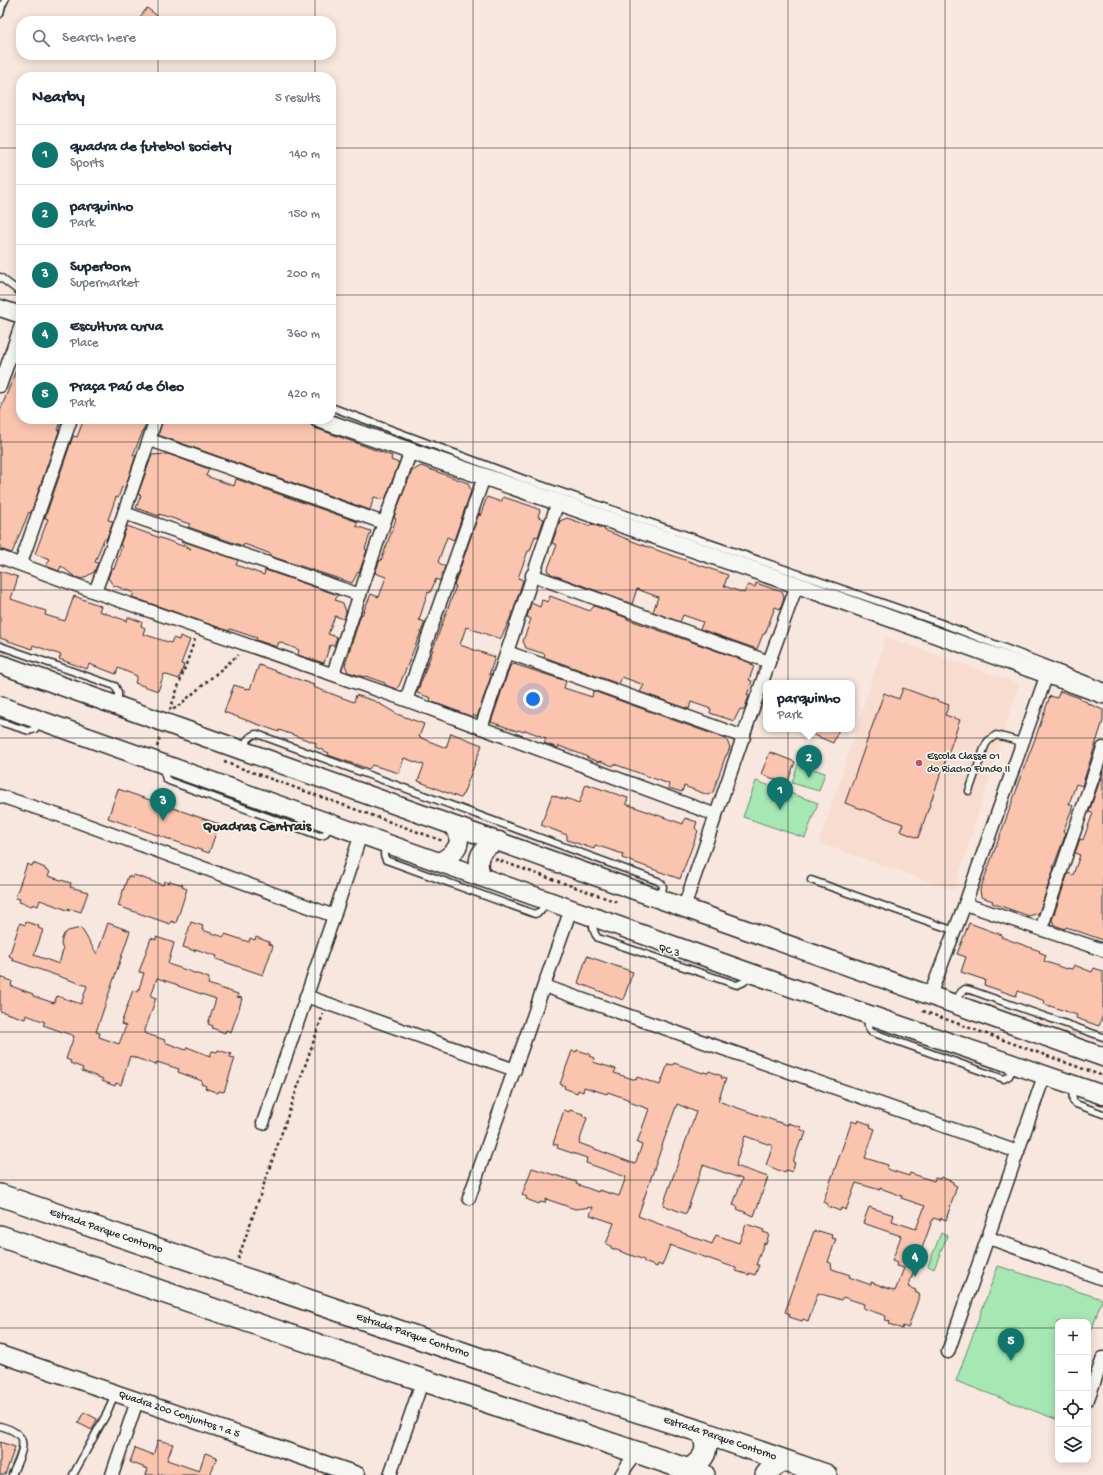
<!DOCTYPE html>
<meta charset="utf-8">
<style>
body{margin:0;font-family:"Gochi Hand",sans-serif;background:#f2f2f3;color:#1f2937}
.controls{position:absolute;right:12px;bottom:12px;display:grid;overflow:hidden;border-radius:8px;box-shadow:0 2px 10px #0003}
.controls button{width:36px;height:36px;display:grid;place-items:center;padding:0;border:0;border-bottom:1px solid #e0e1e3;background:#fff;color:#1f2937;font:20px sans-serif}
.you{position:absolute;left:533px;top:699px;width:14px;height:14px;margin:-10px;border:3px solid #fff;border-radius:50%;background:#1a73e8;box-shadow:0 0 0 6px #1a73e833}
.badge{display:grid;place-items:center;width:26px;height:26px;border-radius:50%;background:#0f766e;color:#fff;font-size:13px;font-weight:700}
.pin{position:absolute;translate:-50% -33px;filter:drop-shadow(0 1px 2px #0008)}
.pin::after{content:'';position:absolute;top:21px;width:14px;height:12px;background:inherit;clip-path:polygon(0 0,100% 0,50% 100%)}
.popup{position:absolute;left:763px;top:680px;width:92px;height:52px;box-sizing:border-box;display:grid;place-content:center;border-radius:8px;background:#fff;filter:drop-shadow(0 1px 3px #0005);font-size:13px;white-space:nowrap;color:#747a83}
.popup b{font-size:15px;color:#1f2937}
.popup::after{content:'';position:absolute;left:50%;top:100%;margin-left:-8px;border:8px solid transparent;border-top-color:#fff}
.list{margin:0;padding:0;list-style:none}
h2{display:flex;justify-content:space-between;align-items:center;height:52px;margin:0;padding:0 16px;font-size:17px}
h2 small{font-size:13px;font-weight:400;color:#747a83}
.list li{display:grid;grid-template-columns:26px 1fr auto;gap:12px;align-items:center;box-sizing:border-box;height:60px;padding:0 16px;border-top:1px solid #e0e1e3}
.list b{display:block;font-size:15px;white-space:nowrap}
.list p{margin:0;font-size:13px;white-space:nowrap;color:#747a83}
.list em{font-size:13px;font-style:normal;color:#747a83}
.icon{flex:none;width:22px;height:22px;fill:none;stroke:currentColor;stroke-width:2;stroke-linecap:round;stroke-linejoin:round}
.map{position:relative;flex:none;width:1103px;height:1475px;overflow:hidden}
.search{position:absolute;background:#fff;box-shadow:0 2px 10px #0003;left:16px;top:16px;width:320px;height:44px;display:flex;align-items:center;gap:10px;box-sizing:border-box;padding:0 14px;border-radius:16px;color:#747a83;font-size:15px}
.panel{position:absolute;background:#fff;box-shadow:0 2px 10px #0003;left:16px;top:72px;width:320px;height:352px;border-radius:16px}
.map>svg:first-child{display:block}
</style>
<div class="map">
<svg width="1103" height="1475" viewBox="0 0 1103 1475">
<rect width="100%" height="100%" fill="#f8e7de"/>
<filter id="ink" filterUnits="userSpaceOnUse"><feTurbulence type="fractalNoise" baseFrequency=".025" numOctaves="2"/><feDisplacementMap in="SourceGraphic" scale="8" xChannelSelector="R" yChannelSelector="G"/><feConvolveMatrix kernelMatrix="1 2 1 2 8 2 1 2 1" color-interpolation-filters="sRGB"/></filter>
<g filter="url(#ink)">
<path fill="#f9dcd0" d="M886,637L1019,684L954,890L819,843Z"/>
<g fill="#a5e8b3" stroke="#688a6f">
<path d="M798,764L825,773L819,791L792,783Z"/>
<path d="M756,781L818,803L805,838L743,817Z"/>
<path d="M941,1233L947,1236L934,1269L928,1266Z"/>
<path d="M998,1266L1102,1299L1088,1341V1322H1058V1420L956,1381Z"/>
</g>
<g fill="#fbc4af" stroke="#2b2b2b">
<path d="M147,8L164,21H137Z"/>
<path d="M20,360H21V419H62L58,430L59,431L31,513L29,512L12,553L0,549V411Z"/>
<path d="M84,419H148L133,455H136L125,488L122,487L118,498L116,497L108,520L113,521L106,540L104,539L95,562L98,563L94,572L82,579L75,577L61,566L59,571L46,566L50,559L35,554L48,519L45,518L73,436L77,437Z"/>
<path d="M163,419H296L310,424L315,428L392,456L391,460L399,463L385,500L374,497L370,510L158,435Z"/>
<path d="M168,454L209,469L206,476L234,486L236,479L358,522L356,526L371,531L365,549L367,550L359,573L358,572L352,583L270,556L271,554L244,544L243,546L188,527L190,524L159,514V516L136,508L141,495L138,494L152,455Z"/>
<path d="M421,466L468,483L471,491L454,540L447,537L438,562L445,567L440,581L436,579L430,593L428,592L419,620L425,622L399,686L396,689L385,685V683L365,676L364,677L348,672L345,665L361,614L362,615L371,594L379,597L386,577L375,573L380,560L381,561L396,519L394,518L396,511L412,471Z"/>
<path d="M487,497L501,502L503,497L531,506L540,510L538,517L544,519L538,537L535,536L530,551H528L518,578L523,580L513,612L503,634L500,639L466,627L460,645L495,657L489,675L492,673L477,717L473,715V717L430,701L431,698L417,693L456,586H454L479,513L480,516Z"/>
<path d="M567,518L590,526L591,524L605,529L604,530L645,546L728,575L724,586L744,593L748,585L755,587L756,583L782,592L784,597L780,609L775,607L765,634H763L757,649L700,629L703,622L683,615L680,622L653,612L658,597L637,589L632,604L551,574V573L547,571L557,545L552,543L560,521Z"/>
<path d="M127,526L191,549L181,542L182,541L238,560L236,565L264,575L265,570L338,595L335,600L343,603L346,612L344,619L335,616L328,634L337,637L334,646L330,645L324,663L298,655L299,650L279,642L277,647L256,640L257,638L230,629L229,631L132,597L134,593L113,585L108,578L112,568L114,569L122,546L120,545Z"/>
<path d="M0,571L18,577L11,599L46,611L45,615L65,621L74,596L101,606L99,611L127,621L128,617L142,622L141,626L145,628L143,634L171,643L173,638L179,640L180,636L190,640L181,664L184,665L179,679L164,674L158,691L135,683L137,676L118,668L116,674L89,664L87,669L59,659L61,655L33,645L32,649L0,638Z"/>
<path d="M550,596L590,611L594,606L627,618V619L751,663V665L754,666L749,680L752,681L747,695L749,696L744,710L740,709L734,721L710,713L711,709L691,702L689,709L640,692L644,685L622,677L619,684L544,657L545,654L526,648L523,641L531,619L527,617L531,603L540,607L542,600L548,602Z"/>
<path d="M514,664L566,681L564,688L592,697L593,691L726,739L730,747L727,755H726L713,792L708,795L684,786L682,792L668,788L669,784L614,764L613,766L600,761L599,762L586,757V756L559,746L558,748L544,743L546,738L525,730L524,732L518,730L517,731L491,722L510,666Z"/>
<path d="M259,665L300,680L314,685L313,687L354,702L356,695L375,701L397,714L424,724L419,737L446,748L451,733L482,745L462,797L460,798L418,781L424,765L404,758L399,773L372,765L369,769L328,755L329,753L315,747L316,743L279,730V732L224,712L234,685L247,689L248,688L250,689Z"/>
<path d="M903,688L949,705L945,715L960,720L918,838L900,831L903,824L845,803L884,693L899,699Z"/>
<path d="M1060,691L1080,698V699L1087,702V703L1103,710V721L1082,786L1076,784L1069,804L1073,806L1063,832L1066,833L1053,868H1054L1039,913L1029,916L992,903L993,901L981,897L980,890L998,841L1018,786H1017L1035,739L1050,696L1057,698Z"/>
<path d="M800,729H839L833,743Z"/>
<path d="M770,752L795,762L787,784L761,774Z"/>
<path d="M1103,771V940L1066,927L1065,929L1054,925L1052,920L1068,873L1073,875L1080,855L1075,853L1080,839L1083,840L1093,813L1089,812Z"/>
<path d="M586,784L628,798L626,804L683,824L685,818L697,822L695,828L698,831L680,879L622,858L623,854L595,845L594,849L567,840V835L541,825L552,795L566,800V798L579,803Z"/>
<path d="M118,789L219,824L209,853L108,818Z"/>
<path d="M33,863L45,868V870L50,872L48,876L71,883L70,887L88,892L81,912L68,908L70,911L40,900L38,906L33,904L32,906L19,902L20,899L15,898L27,864L32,866Z"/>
<path d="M134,875L163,885L164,881L169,883L170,881L183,885L182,887L187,889L176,923L171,921L170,924L118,906L128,876L133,878Z"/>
<path d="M26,922L39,926L38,928L43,930L34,955L59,964L63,950L61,944L62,939L64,934L68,931L81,928L97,954L108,923L130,931L96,1032L100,1033L99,1037L119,1044L126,1026L121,1024L133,990L138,992L144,973L139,972L151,938L156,940V937L174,943L168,964L209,978L208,984L238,994L237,997L242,998L239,1009L231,1032L226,1030L225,1033L212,1028L213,1026L208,1024L216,999L178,986V985L157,978L151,996L156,998L144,1033L165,1040L164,1042L186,1050L187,1047L210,1056L212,1051L217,1052L218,1050L231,1054L230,1057L235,1058L224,1092L219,1091L218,1093L205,1088L206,1086L201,1084L202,1081L178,1072L179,1069L157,1062L156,1065L130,1056L121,1085L116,1083L115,1086L102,1081L103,1079L82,1071L83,1068L70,1063L71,1061L66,1059L74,1036L43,1025L45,1022L26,1015L25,1019L0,1011V977L12,981L11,986L33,994V996L54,1003L57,996L81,1004L87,986L12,960L13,958L9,956L20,923L25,925Z"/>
<path d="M191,922L203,926L202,930L224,937L225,934L249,942L250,938L255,940L256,937L269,942V944L273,946L263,975L216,959L217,956L195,949V951L183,947Z"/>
<path d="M969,923L1002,935L1001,937L1040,951L1039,952L1046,955L1044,961L1066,969L1067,968L1072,969L1074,965L1092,972L1094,968L1103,971V1015L1099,1026L1076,1018L1077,1015L1044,1004L1045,1001L1018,991L1016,996L984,985L985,980L961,972L966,957L957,954Z"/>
<path d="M587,956L633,972L623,1000L578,983Z"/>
<path d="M577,1050L590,1054L589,1056L594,1058L593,1062L616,1069L614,1073L636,1080L637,1077L660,1085L668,1064L673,1065L674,1063L703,1073V1072L708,1073L709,1071L722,1076L721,1078L726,1079L718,1101L781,1123L788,1125V1123L801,1127L800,1129L806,1132L803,1141L801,1140L793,1162L795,1163L792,1172L786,1170L785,1173L766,1165L773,1146L745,1136L736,1162H737L736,1166L768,1177L754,1216L737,1209L738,1207L733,1205L742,1179L703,1165L686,1214L663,1205L696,1112L677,1104L664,1140L638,1216L712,1244L716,1235L739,1243L746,1224L764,1230L763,1232L769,1234L766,1244L764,1243L756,1265H759L755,1275L749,1273V1275L736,1271V1268L730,1266L670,1245L662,1266L658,1264L657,1267L644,1262V1260L611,1248V1246L606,1244L614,1223L590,1215L593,1207L575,1209L546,1199L545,1203L540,1202L539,1204L526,1199L527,1197L522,1195L532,1168L577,1182L576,1184L598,1192L599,1190L619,1196L626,1177L586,1163L587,1158L557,1148L558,1145L553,1144L564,1110L569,1112L570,1110L583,1114L582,1116L587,1118L579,1143L635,1164L642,1145L637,1143L649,1109L629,1102L630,1100L608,1092L607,1094L584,1087L583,1092L578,1090L577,1093L564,1088L565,1086L560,1084L572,1051L576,1052Z"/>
<path d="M858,1120L871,1125L870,1127L875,1129L865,1158L888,1165L887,1169L909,1176L910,1173L934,1181L935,1178L940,1179L941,1177L953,1182V1184L957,1186L946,1220L941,1218L940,1220L933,1218L908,1287L916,1290L915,1292L920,1294L908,1328L903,1326L902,1329L889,1324L890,1321L885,1320L886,1316L863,1308L864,1304L843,1297L841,1300L818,1293L808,1321L803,1319L802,1321L789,1317L790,1314L785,1312L814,1231L818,1233L819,1231L832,1235L831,1238L836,1239L828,1262L831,1263L832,1269L850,1275L849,1277L871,1285V1282L895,1291L904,1268L896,1266L897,1263L892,1261L901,1236L863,1223L869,1207L894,1215L892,1221L916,1229L925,1206L901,1198L902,1196L880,1188V1190L856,1183L846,1210L841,1208L840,1211L827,1206L828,1204L823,1202L852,1121L857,1123Z"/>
<path d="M84,1412L97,1419L92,1430L78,1423Z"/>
<path d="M158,1440L173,1444L167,1460L199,1471L205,1453L217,1457L210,1475H146L148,1469L130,1462L135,1448L153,1455Z"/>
<path d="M0,1442L15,1447L5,1475H0Z"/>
</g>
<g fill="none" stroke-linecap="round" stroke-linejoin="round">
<defs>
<g id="service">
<path d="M0,14L2,6L5,0"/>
<path d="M0,277L21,293"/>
<path d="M331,407L524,479L938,622L1103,686"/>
<path d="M0,646L115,686L118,692V703"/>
<path d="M0,722L29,731L35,729L38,720"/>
<path d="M241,749C245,743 250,734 257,734L658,881L662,884L663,887L661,897"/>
<path d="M162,766L166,779L169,781L320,836L324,835L331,826"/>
<path d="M969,791L985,746L988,741L996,735L1022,742"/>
<path d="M385,844L384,855L386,860L535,914L541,911L545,901"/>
<path d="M811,880L955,931"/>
<path d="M592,919C593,926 593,933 598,938L737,985L744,982L749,973"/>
<path d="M955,1001L961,992L965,989L970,990L1103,1037"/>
<path d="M867,1016L868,1026L871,1032L1004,1079L1009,1076L1014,1067"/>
<path d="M1072,1087L1073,1101L1076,1104L1103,1114"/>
<path d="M0,1426C34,1435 22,1451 12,1475"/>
<path d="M73,1475L107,1413L115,1393"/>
</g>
<g id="minor">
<path d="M0,386L21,325"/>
<path d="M150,440L384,523"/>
<path d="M124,513L360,595"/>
<path d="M0,557L95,592L406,700L716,815"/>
<path d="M21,563L71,419"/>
<path d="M532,575L769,662"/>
<path d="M95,592L124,513L156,419"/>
<path d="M507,652L744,737"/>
<path d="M333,674L384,523L411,451"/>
<path d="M406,700L484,477"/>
<path d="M481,728L558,502"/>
<path d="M0,796L76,821L334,916"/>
<path d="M965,904L1103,950"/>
<path d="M684,907L769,662L797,585"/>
<path d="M1041,929L1103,748"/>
<path d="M544,986L1018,1152"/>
<path d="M930,995L965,904L1047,674"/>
<path d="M306,996L515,1070"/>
<path d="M263,1123L334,916L361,834"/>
<path d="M469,1198L571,909"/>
<path d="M989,1238L1103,1279"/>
<path d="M948,1352L1044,1076"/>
<path d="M1088,1399L1103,1358"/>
<path d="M112,1475L137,1401"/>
<path d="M390,1475L423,1379"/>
<path d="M621,1475L636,1452"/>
</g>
<g id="tertiary">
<path d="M0,308L21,315"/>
<path d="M318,419L797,585L1103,695"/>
<path id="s1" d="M0,1354L357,1475"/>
</g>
<g id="secondary">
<path d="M0,664L1103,1057"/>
<path d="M0,706L852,1009L1103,1095"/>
<path d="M440,862C455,853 466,843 453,826"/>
<path d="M482,877C474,858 481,847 499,841"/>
</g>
<g id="trunk">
<path id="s2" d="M0,1195L592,1397L702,1432L826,1475"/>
<path d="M0,1236L262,1326L704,1475"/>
<path d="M689,1470C705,1458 710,1451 702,1432"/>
<path d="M766,1475C771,1468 775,1464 783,1461"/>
</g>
</defs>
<use href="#service" stroke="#2b2b2b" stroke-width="9"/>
<use href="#minor" stroke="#2b2b2b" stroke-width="15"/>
<use href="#tertiary" stroke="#2b2b2b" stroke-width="19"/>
<use href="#secondary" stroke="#2b2b2b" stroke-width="21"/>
<use href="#trunk" stroke="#2b2b2b" stroke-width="24"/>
<g stroke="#2b2b2b" stroke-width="2.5" stroke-dasharray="3 3" stroke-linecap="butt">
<path d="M173,709L176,708L238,655"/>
<path d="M170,710L195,639"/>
<path d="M157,747L160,737"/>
<path d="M224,762L443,841"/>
<path d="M495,859L617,902"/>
<path d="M923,1011L1103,1076"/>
<path d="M238,1259L323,1014"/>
</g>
<use href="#service" stroke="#f6f6f2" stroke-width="6"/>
<use href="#minor" stroke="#f6f6f2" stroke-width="12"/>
<use href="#tertiary" stroke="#f6f6f2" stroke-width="16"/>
<use href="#secondary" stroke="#f6f6f2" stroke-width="18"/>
<use href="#trunk" stroke="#f6f6f2" stroke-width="21"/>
</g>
</g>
<path fill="none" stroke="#2b2b2b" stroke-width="1" stroke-opacity="0.55" d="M158,0V21M315,0V21M473,0V1475M630,0V1475M788,0V1475M945,0V1475M158,55V77M315,55V77M0,148H21M331,148H1103M0,295H21M331,295H1103M158,419V1475M315,419V1475M0,442H1103M0,590H1103M0,738H1103M0,885H1103M0,1032H1103M0,1180H1103M0,1328H1058M1088,1328H1103"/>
<circle fill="#d1495b" stroke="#f6f6f2" stroke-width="1.5" cx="919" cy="763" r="4"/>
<g text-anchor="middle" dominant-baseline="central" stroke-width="3.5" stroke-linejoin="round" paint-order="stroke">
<g font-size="11" fill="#2b2b2b" stroke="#f6f6f2" text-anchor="start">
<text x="927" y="757">Escola Classe 01<tspan x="927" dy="13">do Riacho Fundo II</tspan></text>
</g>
<g font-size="11" fill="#2b2b2b" stroke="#f6f6f2">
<text transform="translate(669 951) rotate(19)">QC 3</text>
<text stroke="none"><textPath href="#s2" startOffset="112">Estrada Parque Contorno</textPath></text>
<text stroke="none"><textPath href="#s2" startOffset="436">Estrada Parque Contorno</textPath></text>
<text stroke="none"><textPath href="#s1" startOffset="189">Quadra 200 Conjuntos 1 a 5</textPath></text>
<text stroke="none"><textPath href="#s2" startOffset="760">Estrada Parque Contorno</textPath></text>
</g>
<g font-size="15" font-weight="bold" fill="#2b2b2b" stroke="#f6f6f2">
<text x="257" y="827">Quadras Centrais</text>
</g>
</g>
</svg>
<div class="controls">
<button>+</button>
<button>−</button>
<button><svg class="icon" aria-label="locate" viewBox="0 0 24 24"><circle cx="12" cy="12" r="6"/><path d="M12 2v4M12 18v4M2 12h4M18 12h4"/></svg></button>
<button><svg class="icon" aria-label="layers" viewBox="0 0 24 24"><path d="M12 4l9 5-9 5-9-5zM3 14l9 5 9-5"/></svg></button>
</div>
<div class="you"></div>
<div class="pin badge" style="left:780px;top:810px">1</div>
<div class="pin badge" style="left:809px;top:778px">2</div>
<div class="popup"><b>parquinho</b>Park</div>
<div class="pin badge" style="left:163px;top:821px">3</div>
<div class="pin badge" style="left:915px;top:1277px">4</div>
<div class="pin badge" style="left:1011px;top:1361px">5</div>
<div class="search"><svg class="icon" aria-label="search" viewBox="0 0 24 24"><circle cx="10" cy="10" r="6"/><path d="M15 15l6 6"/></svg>Search here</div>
<section class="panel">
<h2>Nearby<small>5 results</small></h2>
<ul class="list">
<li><span class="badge">1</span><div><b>quadra de futebol society</b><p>Sports</p></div><em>140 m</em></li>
<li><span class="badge">2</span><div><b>parquinho</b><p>Park</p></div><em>150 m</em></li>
<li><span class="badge">3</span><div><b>Superbom</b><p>Supermarket</p></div><em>200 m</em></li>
<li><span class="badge">4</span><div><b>Escultura curva</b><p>Place</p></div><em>360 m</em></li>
<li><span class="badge">5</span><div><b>Praça Paú de Óleo</b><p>Park</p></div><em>420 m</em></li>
</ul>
</section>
</div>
